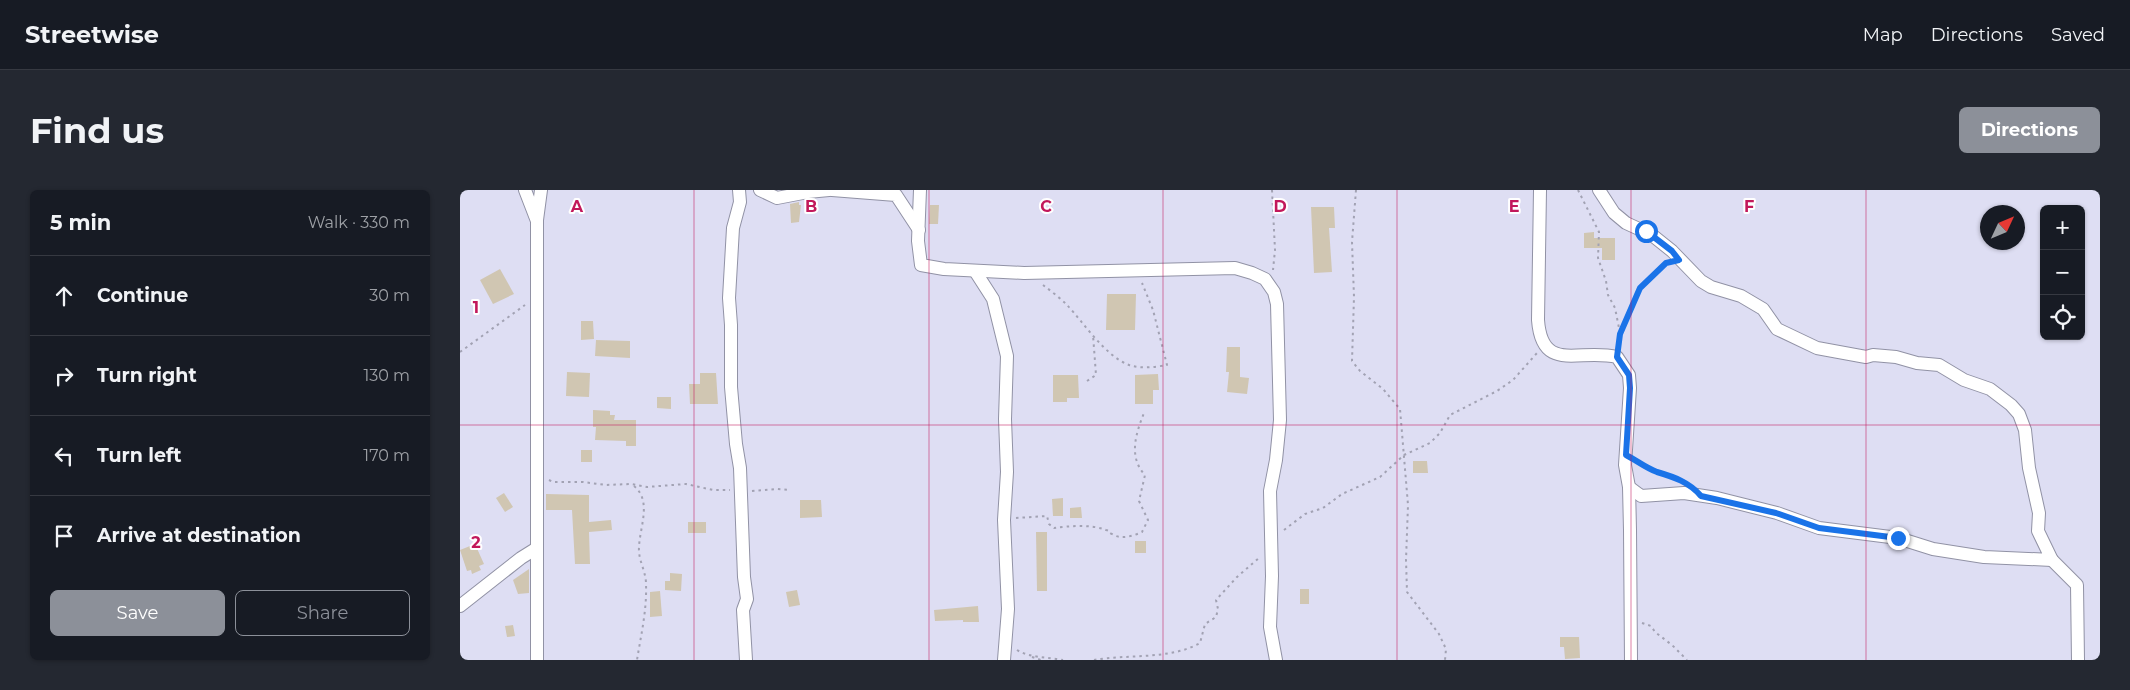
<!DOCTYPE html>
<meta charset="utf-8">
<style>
body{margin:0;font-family:Montserrat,sans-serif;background:#242831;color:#f1f3f6}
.controls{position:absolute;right:15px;top:15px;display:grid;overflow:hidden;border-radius:8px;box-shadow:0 1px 4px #0004}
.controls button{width:45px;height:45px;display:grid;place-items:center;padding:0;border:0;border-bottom:1px solid #363941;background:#171b24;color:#f1f3f6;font:25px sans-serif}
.compass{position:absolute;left:1520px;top:15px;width:45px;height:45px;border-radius:50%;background:#171b24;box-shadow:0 1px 4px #0004;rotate:46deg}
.stop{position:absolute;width:15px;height:15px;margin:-11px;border:4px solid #1a73e8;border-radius:50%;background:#fff}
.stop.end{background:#1a73e8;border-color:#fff;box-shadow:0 1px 5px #0008}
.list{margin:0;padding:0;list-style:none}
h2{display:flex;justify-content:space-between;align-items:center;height:65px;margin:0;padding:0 20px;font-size:21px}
h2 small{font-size:16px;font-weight:400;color:#9ea1a6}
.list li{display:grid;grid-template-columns:32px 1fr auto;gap:15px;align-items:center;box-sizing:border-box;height:80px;padding:0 20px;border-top:1px solid #363941}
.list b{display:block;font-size:19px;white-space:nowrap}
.list em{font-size:16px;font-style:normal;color:#9ea1a6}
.actions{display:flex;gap:10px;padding:15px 20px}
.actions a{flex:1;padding:11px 0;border:1px solid #8c9099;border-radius:8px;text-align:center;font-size:18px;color:#8c9099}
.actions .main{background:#8c9099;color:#fff}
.icon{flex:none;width:28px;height:28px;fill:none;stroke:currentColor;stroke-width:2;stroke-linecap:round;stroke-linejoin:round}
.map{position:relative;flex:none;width:1640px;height:470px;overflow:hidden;border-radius:8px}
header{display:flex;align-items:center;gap:30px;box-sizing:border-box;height:70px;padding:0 25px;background:#171b24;border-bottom:1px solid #363941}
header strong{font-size:24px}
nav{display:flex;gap:28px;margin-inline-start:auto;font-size:18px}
.intro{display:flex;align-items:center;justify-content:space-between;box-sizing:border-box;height:120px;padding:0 30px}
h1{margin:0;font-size:35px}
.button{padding:12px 22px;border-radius:8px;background:#8c9099;color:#fff;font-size:18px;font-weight:700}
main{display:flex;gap:30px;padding:0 30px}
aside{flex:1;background:#171b24;border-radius:8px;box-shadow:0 1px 4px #0004}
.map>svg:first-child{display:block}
</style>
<header>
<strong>Streetwise</strong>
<nav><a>Map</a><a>Directions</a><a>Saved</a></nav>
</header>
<div class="intro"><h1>Find us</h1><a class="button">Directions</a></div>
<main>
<aside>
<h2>5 min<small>Walk · 330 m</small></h2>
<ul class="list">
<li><svg class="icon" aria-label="ahead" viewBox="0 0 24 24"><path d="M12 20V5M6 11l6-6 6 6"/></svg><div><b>Continue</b></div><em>30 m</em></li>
<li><svg class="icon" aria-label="right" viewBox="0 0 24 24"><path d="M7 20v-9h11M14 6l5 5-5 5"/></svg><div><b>Turn right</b></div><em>130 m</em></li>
<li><svg class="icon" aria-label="left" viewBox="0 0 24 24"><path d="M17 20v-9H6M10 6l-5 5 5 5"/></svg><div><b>Turn left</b></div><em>170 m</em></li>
<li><svg class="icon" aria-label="arrive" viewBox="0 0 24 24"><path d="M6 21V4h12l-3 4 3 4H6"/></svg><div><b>Arrive at destination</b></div></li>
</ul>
<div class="actions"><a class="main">Save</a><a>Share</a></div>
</aside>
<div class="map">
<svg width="1640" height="470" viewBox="0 0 1640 470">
<rect width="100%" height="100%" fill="#dedef3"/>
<g fill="#d0c6b2">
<path d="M339,12V15H341L339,32L331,33L330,14Z"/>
<path d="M470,15H479L478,34H469Z"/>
<path d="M851,17H874L875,38H869L872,82L854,83Z"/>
<path d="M1134,42V48H1155V70H1142V58H1124V43Z"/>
<path d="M40,79L54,104L33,114L20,90Z"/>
<path d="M647,104H676L675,140H646Z"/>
<path d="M121,131H133L134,149L121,150Z"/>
<path d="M136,150L170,151V168L135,166Z"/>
<path d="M767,157H780V187L789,188L787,204L767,202L769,182H766Z"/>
<path d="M107,182L130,183L129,207L106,206Z"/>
<path d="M240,183H256L258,214H230L229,194H240Z"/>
<path d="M698,184L699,200H693V214H675V185Z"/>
<path d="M593,185H618L619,208H607V212H593Z"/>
<path d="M197,207H211V219L197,218Z"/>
<path d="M133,220L150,221V225H155L154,230H176V256H166V251L135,250L136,237H133Z"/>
<rect x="121" y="260" width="11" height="12"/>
<path d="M953,271H967L968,283H953Z"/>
<path d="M44,303L53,317L45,322L36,308Z"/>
<path d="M86,304L129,305V332L151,330L152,340L129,342L130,374H115L112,320H86Z"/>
<path d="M603,308V326H593L592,309Z"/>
<path d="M340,310H361L362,327L340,328Z"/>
<path d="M621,317L622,328H610V318Z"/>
<rect x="228" y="332" width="18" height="11"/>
<path d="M576,342H587V401H577Z"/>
<rect x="675" y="351" width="11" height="12"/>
<path d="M15,354L24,374L19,376L21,380L12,384L11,380L7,381L0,360Z"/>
<path d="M69,379V403L58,404L53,390Z"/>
<path d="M210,383L222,384L221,401L205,400V391H210Z"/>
<rect x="840" y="399" width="9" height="15"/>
<path d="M337,400L340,415L329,417L326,402Z"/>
<path d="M200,401L202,426L190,427V402Z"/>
<path d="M518,416L519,432H503V430L475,431L474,420Z"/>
<path d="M53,435L55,446L47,447L45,436Z"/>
<path d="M1100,447H1119L1120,468L1105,469L1104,457H1100Z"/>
</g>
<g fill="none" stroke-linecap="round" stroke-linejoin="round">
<defs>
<g id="minor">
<path d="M65,0L77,31V470"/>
<path d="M279,0L280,12L273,38L269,108L271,135V197L276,254L280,278L284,387L287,409L283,420L286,470"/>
<path d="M300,0L317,8L348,2L369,0"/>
<path d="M372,0L436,5L459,40"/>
<path d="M460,0L458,51L461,75L484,79L564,83L775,78L792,83L805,89L814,102L817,114L820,230L816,270L810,301L812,386L810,437L816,470"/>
<path d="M1080,0L1078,130C1082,184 1119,158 1157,167L1169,185L1170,198L1165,275L1169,297L1170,340L1171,470"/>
<path d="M1139,0L1154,23L1166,33L1192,45L1212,61L1241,91L1251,97L1281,106L1303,119L1317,139L1357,158L1406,167L1413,165L1436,167L1457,173L1479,175L1504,190L1530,199L1551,215L1559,224L1565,240L1569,278L1579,323L1578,341L1592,370L1524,367L1473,359L1438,348L1359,338L1317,323L1257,308L1224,303L1181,306L1169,297"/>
<path d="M77,30L81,0"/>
<path d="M515,81L533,109L547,166L545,229L547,282L544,330L548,419L544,470"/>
<path d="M1592,370L1617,395L1618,470"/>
<path d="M0,416L61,368L77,358"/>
</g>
</defs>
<use href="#minor" stroke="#9192a5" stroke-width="14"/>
<g stroke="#a2a2b3" stroke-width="2" stroke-dasharray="2.5 4" stroke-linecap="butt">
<path d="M812,0L815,60L813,80"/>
<path d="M896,0L892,52L894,107L892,171L900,181L923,199L940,219L948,315L946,370L947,402L979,444L986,459L985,470"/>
<path d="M1118,0L1139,42L1138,68L1146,91L1148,105L1155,118L1160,143L1159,156"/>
<path d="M583,95C591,101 600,108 607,115C624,133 645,166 669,175C680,179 696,177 707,175L693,120L682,93"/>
<path d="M1160,142L1180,98L1207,72"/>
<path d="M0,162L65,115"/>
<path d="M627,191L636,185L633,145"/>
<path d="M1177,271C1191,280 1208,282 1222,291"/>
<path d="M89,290L93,292H123L146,295L172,294L187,297L226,294L253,300H270"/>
<path d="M174,296C192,311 180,336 179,357C178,370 186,381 186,394C187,420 181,445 177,470"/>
<path d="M292,301L317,299L330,300"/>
<path d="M556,328L587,326L589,334L594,338C609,336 631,334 646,340C651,341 647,342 652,344C661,350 673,346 682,342L688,330L679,311L685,285C668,267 676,243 684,223"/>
<path d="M824,340L845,324L863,318L882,304L920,287L944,265L970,253L980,243L990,225L1037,201L1053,190L1077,163"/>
<path d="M1182,433L1191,436L1195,442L1212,455L1227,470"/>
<path d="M557,460C570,468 587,467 603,470"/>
<path d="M572,467L581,470"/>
<path d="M634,470C668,464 710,470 740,453L745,434L756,427L758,419L756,410L777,387L799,368"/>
</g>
<use href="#minor" stroke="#fff" stroke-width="12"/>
</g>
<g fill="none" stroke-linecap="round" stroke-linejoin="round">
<path stroke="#1a73e8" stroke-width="6" d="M1186,41L1212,61L1219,70L1206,73L1180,98L1160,144L1157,167L1169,185L1170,198L1166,265C1176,270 1186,278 1197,282C1214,287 1229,292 1241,306L1316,323L1359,338L1438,348"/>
</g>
<path fill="none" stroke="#c2185b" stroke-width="1" stroke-opacity="0.55" d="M234,0V470M469,0V470M703,0V470M937,0V470M1171,0V470M1406,0V470M0,235H1640"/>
<g font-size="16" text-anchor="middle" font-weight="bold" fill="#c2185b" stroke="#fff" stroke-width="4" stroke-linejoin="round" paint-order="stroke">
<text x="117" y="22">A</text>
<text x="351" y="22">B</text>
<text x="586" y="22">C</text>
<text x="820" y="22">D</text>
<text x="1054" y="22">E</text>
<text x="1289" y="22">F</text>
<text x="16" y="123">1</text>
<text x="16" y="358">2</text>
</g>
</svg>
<div class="controls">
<button>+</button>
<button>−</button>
<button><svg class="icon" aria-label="locate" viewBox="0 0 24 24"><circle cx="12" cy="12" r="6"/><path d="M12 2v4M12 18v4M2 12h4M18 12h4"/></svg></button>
</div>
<svg class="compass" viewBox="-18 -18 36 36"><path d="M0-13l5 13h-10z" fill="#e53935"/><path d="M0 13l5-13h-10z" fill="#9ea1a6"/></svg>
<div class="stop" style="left:1186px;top:41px"></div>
<div class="stop end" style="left:1438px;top:348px"></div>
</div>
</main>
